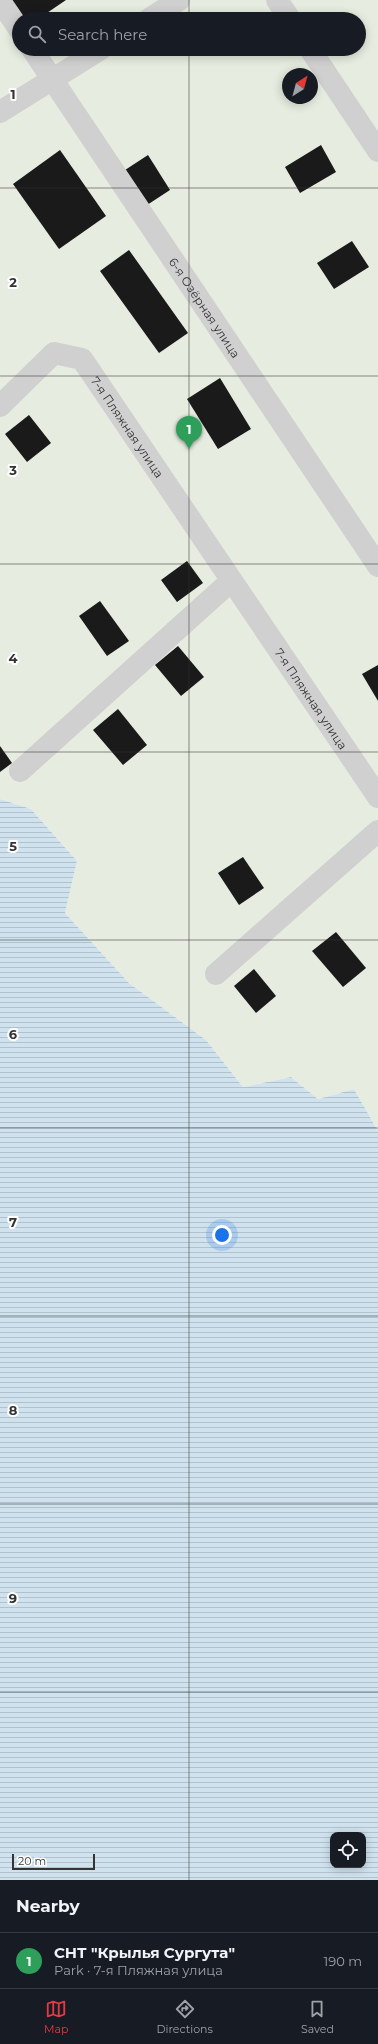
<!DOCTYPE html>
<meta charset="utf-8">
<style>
body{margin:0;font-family:Montserrat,sans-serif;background:#20242c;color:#f1f3f6}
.controls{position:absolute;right:12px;bottom:12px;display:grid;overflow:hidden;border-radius:8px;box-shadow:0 2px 10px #0003}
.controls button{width:36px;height:36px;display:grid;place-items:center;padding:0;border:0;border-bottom:1px solid #363941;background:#171b24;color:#f1f3f6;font:20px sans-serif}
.compass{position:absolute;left:282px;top:68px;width:36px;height:36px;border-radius:50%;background:#171b24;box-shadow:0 2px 10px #0003;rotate:36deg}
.scale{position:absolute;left:12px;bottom:10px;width:83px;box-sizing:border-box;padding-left:4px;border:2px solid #333;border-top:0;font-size:11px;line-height:14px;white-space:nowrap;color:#333;-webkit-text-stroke:3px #fff;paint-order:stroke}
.you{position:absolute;left:222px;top:1235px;width:14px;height:14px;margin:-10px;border:3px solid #fff;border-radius:50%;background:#1a73e8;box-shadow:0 0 0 6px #1a73e833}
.badge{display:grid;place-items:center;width:26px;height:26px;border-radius:50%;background:#e63946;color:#fff;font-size:13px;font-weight:700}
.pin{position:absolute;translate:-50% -33px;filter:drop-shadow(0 1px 2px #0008)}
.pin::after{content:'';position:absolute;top:21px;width:14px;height:12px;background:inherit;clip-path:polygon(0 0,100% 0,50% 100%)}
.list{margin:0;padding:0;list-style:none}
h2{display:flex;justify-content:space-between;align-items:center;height:52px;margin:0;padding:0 16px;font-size:17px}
h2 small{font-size:13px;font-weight:400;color:#9ea1a6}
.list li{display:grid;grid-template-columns:26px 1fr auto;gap:12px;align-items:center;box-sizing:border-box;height:56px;padding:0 16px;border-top:1px solid #363941}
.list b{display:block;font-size:15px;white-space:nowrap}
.list p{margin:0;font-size:13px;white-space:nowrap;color:#9ea1a6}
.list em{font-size:13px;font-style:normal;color:#9ea1a6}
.icon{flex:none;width:22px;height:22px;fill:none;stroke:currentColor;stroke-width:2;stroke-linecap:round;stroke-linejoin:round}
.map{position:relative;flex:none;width:378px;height:1880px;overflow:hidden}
.search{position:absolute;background:#171b24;box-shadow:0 2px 10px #0003;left:12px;right:12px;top:12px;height:44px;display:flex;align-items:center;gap:10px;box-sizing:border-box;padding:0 14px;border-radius:22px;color:#9ea1a6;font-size:15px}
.sheet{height:108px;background:#171b24}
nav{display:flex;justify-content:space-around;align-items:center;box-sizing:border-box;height:56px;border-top:1px solid #363941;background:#171b24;font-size:11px;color:#9ea1a6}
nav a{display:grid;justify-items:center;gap:2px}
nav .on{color:#e63946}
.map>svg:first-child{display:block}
</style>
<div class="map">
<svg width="378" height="1880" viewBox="0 0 378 1880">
<defs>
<pattern id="water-rules" width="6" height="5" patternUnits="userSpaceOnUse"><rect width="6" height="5" fill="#cfe2ee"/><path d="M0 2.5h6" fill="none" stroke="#b2c2cd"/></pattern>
</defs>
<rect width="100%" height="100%" fill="#fff"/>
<path fill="#e6ecdf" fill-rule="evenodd" d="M0,0H378V1131L354,1089L318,1099L291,1077L243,1087L206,1040L129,983L65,913L77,861L31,809L0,799ZM19,19H359V49H19ZM288,74H312V98H288Z"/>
<path fill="url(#water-rules)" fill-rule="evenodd" d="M0,799L31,809L77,861L65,913L129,983L206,1040L243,1087L291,1077L318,1099L354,1089L378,1131V1880H0ZM333,1835H363V1865H333Z"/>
<g fill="#1a1a1a">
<path d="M6,0H66L38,19H19Z"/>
<path d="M321,145L336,172L300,193L285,167Z"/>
<path d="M60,150L106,216L59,249L13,184Z"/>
<path d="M148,155L170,190L144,207L122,172Z"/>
<path d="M352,241L369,267L334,289L317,263Z"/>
<path d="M129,250L188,333L159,353L100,271Z"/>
<path d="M220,378L251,429L218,449L187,399Z"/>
<path d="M29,415L51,443L27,462L5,434Z"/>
<path d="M187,561L203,583L177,602L161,580Z"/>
<path d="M100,601L129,641L107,656L79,616Z"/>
<path d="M178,646L204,677L181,696L155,665Z"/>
<path d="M378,665V701L362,674Z"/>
<path d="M118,709L147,745L123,765L93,730Z"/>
<path d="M0,746L12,763L0,772Z"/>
<path d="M243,857L264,888L239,905L218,873Z"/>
<path d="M336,932L366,968L343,987L312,951Z"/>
<path d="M254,969L276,996L256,1013L234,986Z"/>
</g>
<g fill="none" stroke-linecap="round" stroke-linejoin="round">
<g stroke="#d0d0d0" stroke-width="22">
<path d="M277,0L290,19"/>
<path d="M0,1L19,29"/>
<path d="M149,19L179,0"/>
<path id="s1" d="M32,49L378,566"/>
<path d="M310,49L378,151"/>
<path d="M0,112L101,49"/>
<path id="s2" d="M0,406L54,353L82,359L378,797"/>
<path d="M20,771L231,581"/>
<path d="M216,974L378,831"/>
</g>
</g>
<path fill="none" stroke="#333" stroke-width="1" stroke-opacity="0.55" d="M189,0V19M189,49V1880M0,188H378M0,376H378M0,564H378M0,752H378M0,940H378M0,1128H378M0,1316H378M0,1504H378M0,1692H378"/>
<g text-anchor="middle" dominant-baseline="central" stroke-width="4" stroke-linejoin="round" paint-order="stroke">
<g font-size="12" fill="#333" stroke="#fff">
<text stroke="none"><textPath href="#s1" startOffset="311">6-я Озёрная улица</textPath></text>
<text stroke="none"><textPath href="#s2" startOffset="186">7-я Пляжная улица</textPath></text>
<text stroke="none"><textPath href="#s2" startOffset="514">7-я Пляжная улица</textPath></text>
</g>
</g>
<g font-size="13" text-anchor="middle" font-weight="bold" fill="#333" stroke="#fff" stroke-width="4" stroke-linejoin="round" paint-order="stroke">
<text x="13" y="99">1</text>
<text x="13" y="287">2</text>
<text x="13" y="475">3</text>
<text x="13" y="663">4</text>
<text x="13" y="851">5</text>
<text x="13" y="1039">6</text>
<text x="13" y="1227">7</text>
<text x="13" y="1415">8</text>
<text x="13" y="1603">9</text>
</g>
</svg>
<div class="controls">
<button><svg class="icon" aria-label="locate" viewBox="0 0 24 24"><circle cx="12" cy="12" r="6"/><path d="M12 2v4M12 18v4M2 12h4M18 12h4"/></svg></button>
</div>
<svg class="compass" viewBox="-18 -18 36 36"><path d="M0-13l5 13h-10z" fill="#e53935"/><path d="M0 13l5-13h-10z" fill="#9ea1a6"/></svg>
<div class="scale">20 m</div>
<div class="you"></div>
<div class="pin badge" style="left:189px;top:449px;background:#2e9e5b">1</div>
<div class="search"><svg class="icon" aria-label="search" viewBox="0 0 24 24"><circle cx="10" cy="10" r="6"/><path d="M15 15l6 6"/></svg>Search here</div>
</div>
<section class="sheet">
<h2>Nearby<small></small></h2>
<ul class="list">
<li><span class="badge" style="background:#2e9e5b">1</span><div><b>CНТ &quot;Крылья Сургута&quot;</b><p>Park · 7-я Пляжная улица</p></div><em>190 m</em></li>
</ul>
</section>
<nav>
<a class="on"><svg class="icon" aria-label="map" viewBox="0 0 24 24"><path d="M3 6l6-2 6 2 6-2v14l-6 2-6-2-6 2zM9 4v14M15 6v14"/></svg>Map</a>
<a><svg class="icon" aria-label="directions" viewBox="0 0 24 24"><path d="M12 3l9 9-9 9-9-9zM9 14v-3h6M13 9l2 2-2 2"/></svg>Directions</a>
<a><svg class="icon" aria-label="saved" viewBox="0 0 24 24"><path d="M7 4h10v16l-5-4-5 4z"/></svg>Saved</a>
</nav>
